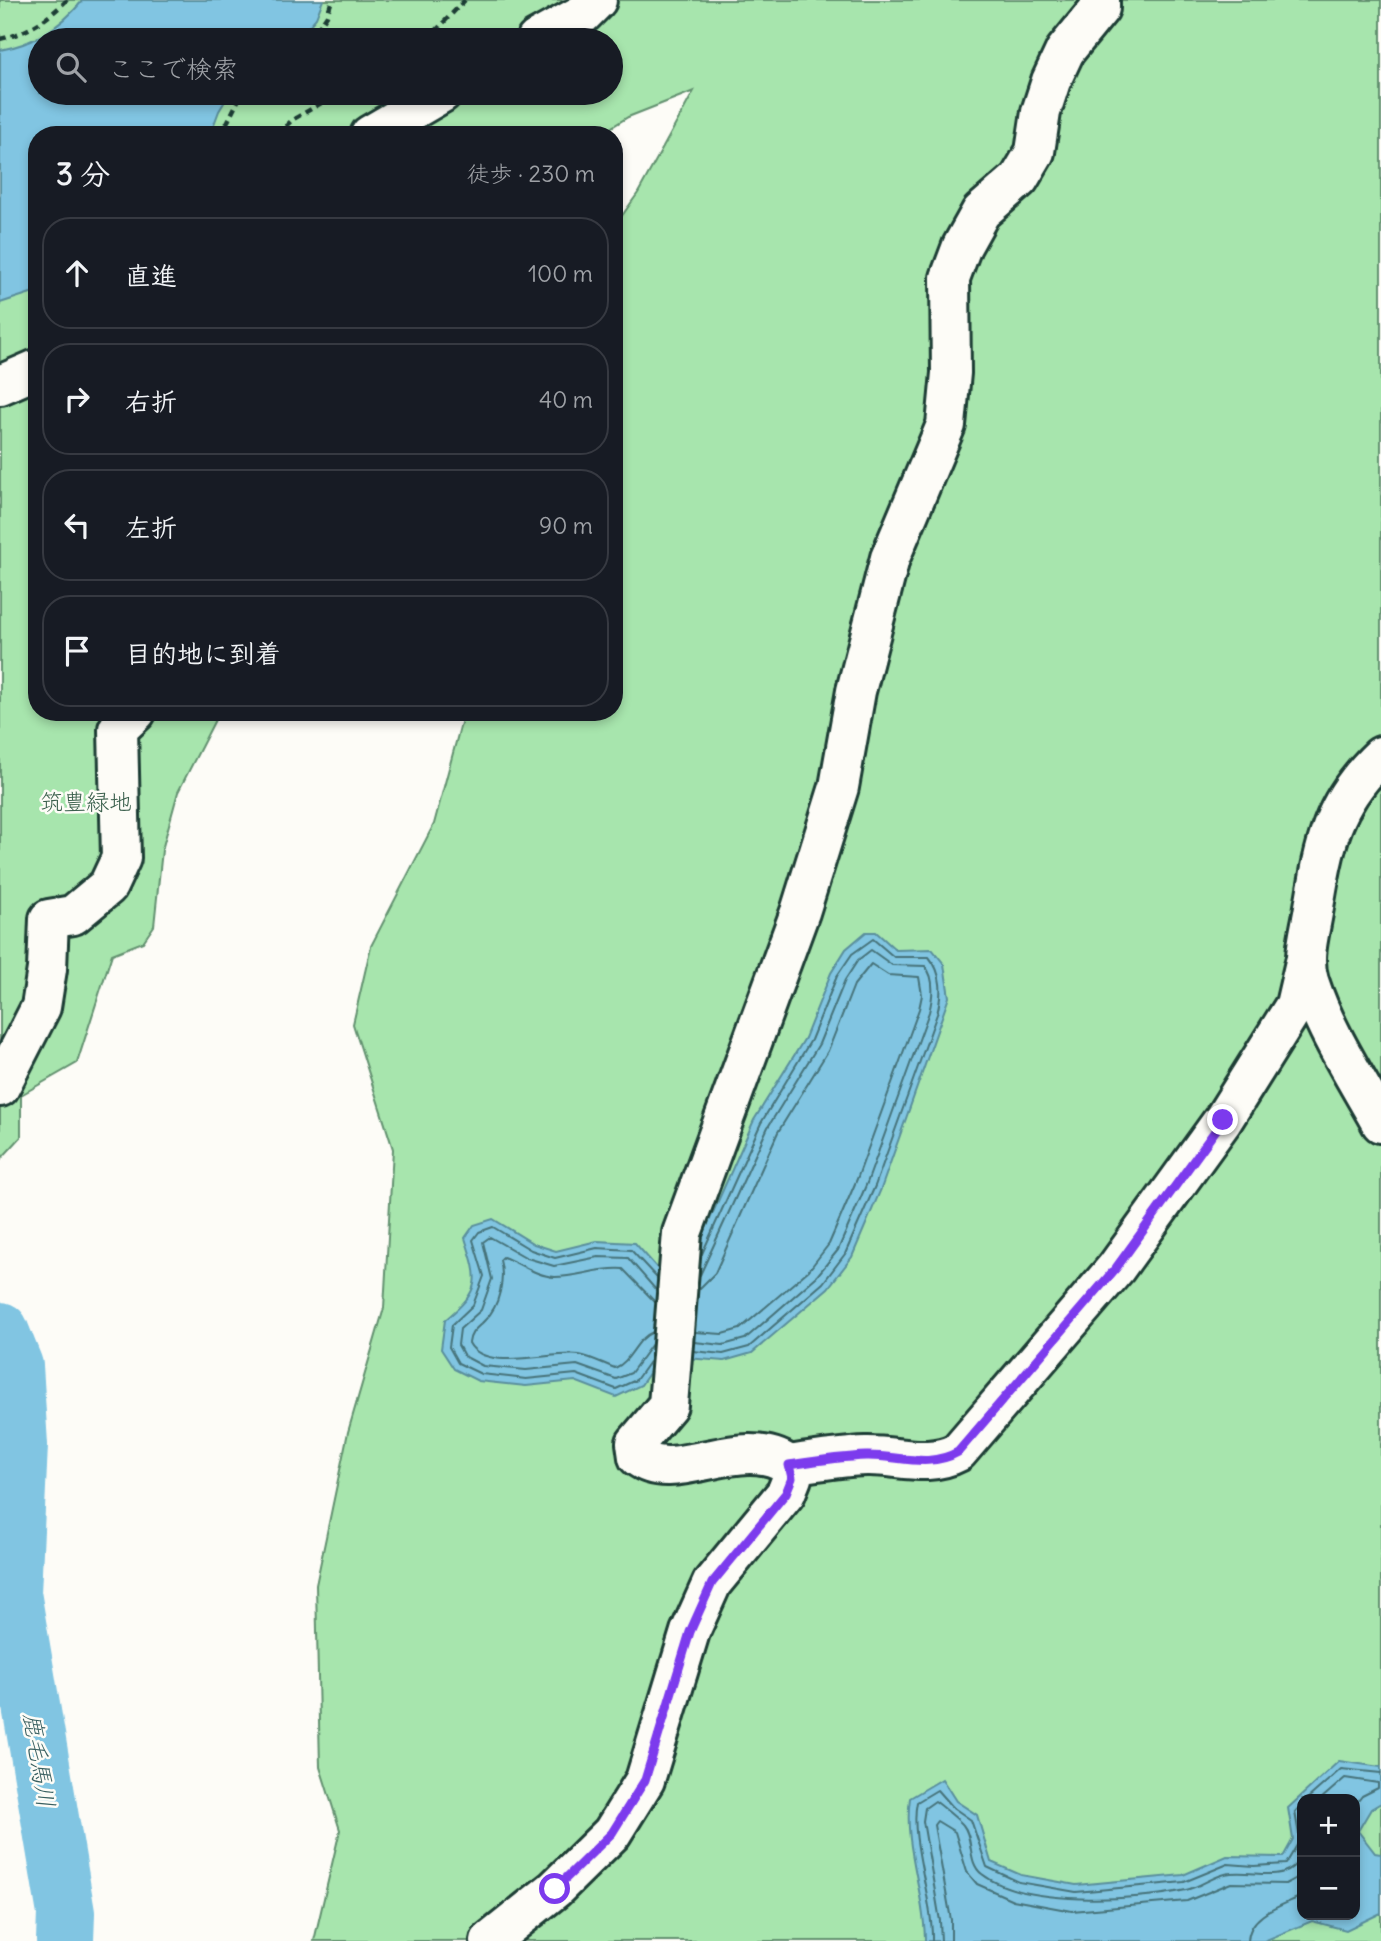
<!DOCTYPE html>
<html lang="ja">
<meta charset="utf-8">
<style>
body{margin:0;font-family:Delius,"Klee One",sans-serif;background:#20242c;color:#f1f3f6}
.controls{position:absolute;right:21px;bottom:21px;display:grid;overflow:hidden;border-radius:14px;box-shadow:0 4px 10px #0003}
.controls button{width:63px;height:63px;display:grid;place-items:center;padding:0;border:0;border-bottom:2px solid #363941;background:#171b24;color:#f1f3f6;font:35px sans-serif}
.stop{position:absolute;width:21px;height:21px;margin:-16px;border:5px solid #7c3aed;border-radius:50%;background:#fff}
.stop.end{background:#7c3aed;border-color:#fff;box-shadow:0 2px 7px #0008}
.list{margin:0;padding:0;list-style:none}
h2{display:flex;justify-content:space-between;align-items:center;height:91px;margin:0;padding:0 28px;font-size:30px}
h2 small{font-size:23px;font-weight:400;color:#9ea1a6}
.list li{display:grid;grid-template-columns:46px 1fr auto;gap:21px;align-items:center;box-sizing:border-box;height:112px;margin:0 14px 14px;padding:0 14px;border:2px solid #363941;border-radius:28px}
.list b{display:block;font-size:26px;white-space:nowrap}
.list em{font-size:23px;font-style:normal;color:#9ea1a6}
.icon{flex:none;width:38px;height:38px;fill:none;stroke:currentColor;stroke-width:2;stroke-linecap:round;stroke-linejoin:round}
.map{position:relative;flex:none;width:1381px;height:1941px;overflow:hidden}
.search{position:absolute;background:#171b24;box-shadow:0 4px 10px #0003;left:28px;top:28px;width:595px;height:77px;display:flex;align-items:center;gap:18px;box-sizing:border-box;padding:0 24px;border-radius:38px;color:#9ea1a6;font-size:26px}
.panel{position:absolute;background:#171b24;box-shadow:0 4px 10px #0003;left:28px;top:126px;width:595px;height:595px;border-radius:28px}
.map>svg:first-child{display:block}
</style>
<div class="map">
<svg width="1381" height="1941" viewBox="0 0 1381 1941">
<rect width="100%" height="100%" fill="#fdfcf7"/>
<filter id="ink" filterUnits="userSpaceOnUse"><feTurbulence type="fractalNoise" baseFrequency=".0143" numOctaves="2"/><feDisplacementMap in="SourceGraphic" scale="14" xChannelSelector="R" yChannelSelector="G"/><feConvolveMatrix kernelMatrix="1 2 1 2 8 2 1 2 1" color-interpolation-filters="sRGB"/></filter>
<g filter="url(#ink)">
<path fill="#a7e5ad" stroke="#639170" stroke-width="2" fill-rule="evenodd" d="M0,0H1381V1941H314L340,1830L320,1767L316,1585L348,1432L384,1308L393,1149L353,1024L371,946L434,824L464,712H614V227L638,193L694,91L628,117L599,135H37V712H219L178,792L162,850L154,926L143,942L112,954L77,1063L21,1095V1137L0,1160ZM40,40H611V93H40ZM1302,1799H1355V1915H1302Z"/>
<g fill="#81c5e2" stroke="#5a8f9c" stroke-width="2" fill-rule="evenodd">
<path d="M83,0H323L316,18L297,40H40V93H230L219,111L210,135H37V291L0,303V50C35,44 61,27 83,0Z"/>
<path d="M866,932H876L896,950L932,949L944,964L949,997L881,1189L852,1257L828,1288L752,1353L724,1361L661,1356L641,1385L616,1397L575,1381L526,1386L478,1381L454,1369L441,1349L445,1320C482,1289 479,1281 465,1238L474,1225L493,1219L534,1244L556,1251L597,1241L635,1243L667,1279L691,1262L754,1120L805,1038L831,973L846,949Z"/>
<path d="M1339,1761L1381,1767V1803L1371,1809L1358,1831L1375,1853L1381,1854V1913L1346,1930L1312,1921L1264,1941H925C925,1893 903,1845 910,1798L942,1779L956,1801L977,1815L991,1862L1021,1875L1076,1885L1183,1875L1227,1856L1283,1857L1293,1839L1288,1808ZM1355,1799V1915H1302V1799Z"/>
</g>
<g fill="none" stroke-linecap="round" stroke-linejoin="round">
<g stroke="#46737a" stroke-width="2">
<path d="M653,1332C635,1339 632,1361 615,1368C604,1364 591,1357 579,1355C552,1351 485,1373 469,1343C470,1331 478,1328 485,1320C500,1306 505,1278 500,1260L503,1257C520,1263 536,1276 555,1277C578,1277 599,1267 623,1269L655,1302"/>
<path d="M695,1332L722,1334L740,1329L809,1270L829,1244L857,1179L919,1009L922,995L919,977L888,975L871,964L854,985L828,1051L778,1132L715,1273L699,1289"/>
<path d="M694,1342L723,1345L745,1339L816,1277L838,1250L867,1183L929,1012C933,997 935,978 925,966L892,965L871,950L858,960L845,980L819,1044L768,1127L700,1275"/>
<path d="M652,1344L631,1373L616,1379L577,1365L526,1370L483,1366L464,1356L458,1345L460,1329L481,1310L492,1279L483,1242L490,1237L527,1258L554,1266L598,1257L628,1258L656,1290"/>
<path d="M693,1351L723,1354L749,1347L823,1283L845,1254L875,1186L937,1014C942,994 943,974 929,957H894L873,939L852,954L837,976L811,1040L761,1123L701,1256"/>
<path d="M651,1359L636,1380L616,1389L576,1374L526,1379L481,1374L458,1363L449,1347L452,1325L473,1305L484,1276L473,1240L479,1232L493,1227L531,1250L555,1258L597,1248L631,1250L657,1278"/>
<path d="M1307,1799L1341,1769L1381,1773"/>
<path d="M1321,1799L1345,1778L1378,1783V1788L1362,1796L1355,1805"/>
<path d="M932,1941C933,1898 909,1839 917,1802L937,1790L951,1806L971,1820L987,1867L1019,1882L1076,1892L1184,1882L1228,1864L1254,1866L1286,1864L1300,1840L1295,1812L1302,1804"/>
<path d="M941,1941L940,1921L923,1821L925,1808L935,1801C938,1803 960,1821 963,1825C974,1838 967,1863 982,1874C1024,1907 1135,1901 1186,1890C1201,1887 1215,1874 1231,1873C1258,1870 1287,1885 1302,1855"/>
<path d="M951,1941V1920L934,1825L937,1821L955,1832L967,1872L977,1884L1013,1900L1072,1911L1187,1901L1231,1883L1285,1884L1302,1875"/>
<path d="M1248,1941C1249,1914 1281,1906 1302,1896"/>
</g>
<path stroke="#81c5e2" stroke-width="58" d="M0,1331L14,1366L19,1445L12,1593L66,1913L65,1941"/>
<defs>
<g id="minor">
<path d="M536,40L583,14L597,0"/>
<path d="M370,135L442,93"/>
<path d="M0,385L37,369"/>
<path d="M1381,756C1330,804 1324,847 1313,913C1309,936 1302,958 1309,981C1325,1031 1356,1078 1381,1123"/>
<path d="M0,1087L41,1007L47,969L49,919L73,915L108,886L121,858L118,729L136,712"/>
<path d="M789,1465C815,1461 840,1457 866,1456C898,1455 928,1468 958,1452L1116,1268L1223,1120L1295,1005L1305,962"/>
<path d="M490,1941L555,1889L612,1833L645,1780L690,1632L712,1583L786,1493L792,1478L789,1465C741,1432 675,1486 638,1457L636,1443L668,1405L682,1233L800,912L839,787L856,691L890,558L946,425L951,373L950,278L962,246L981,212L1019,179L1035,152L1041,112L1051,81L1065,51L1100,8V0"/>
</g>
</defs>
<use href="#minor" stroke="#1f3d34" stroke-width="44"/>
<g stroke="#1f3d34" stroke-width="4.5" stroke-dasharray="7 5" stroke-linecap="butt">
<path d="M0,39C26,34 48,19 67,0"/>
<path d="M310,40L327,15L332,0"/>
<path d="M427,40L465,0"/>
<path d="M221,135L242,93"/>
<path d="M277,135L292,120L339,93"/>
</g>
<use href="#minor" stroke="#fdfcf7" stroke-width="38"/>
</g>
</g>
<g fill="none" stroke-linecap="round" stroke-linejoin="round" filter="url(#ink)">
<path stroke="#7c3aed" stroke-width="9" d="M555,1889L612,1833L645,1780L690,1632L712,1583L786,1493L792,1478L789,1465C815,1461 840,1457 866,1456C898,1455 928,1469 958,1452L1116,1268L1223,1120"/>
</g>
<g text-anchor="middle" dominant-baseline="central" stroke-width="5" stroke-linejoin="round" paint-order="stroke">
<g font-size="23" fill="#3a5f4c" stroke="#fdfcf7">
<text x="86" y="801">筑豊緑地</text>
</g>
<g font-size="24" font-style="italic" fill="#385f60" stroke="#fdfcf7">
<text transform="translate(40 1760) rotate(81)">鹿毛馬川</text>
</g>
</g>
</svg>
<div class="controls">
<button>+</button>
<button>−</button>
</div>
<div class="stop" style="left:555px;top:1889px"></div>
<div class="stop end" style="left:1223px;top:1120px"></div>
<div class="search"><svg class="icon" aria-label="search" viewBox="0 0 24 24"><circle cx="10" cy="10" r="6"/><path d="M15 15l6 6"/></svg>ここで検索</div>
<section class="panel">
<h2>3 分<small>徒歩 · 230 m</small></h2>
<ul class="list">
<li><svg class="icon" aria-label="ahead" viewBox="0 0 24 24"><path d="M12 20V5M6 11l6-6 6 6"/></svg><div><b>直進</b></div><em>100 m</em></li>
<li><svg class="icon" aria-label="right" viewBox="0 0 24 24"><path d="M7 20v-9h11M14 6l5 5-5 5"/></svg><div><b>右折</b></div><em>40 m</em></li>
<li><svg class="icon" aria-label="left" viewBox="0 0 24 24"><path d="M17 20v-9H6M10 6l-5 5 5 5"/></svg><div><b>左折</b></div><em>90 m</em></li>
<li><svg class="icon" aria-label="arrive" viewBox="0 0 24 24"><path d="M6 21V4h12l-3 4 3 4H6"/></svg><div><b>目的地に到着</b></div></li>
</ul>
</section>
</div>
